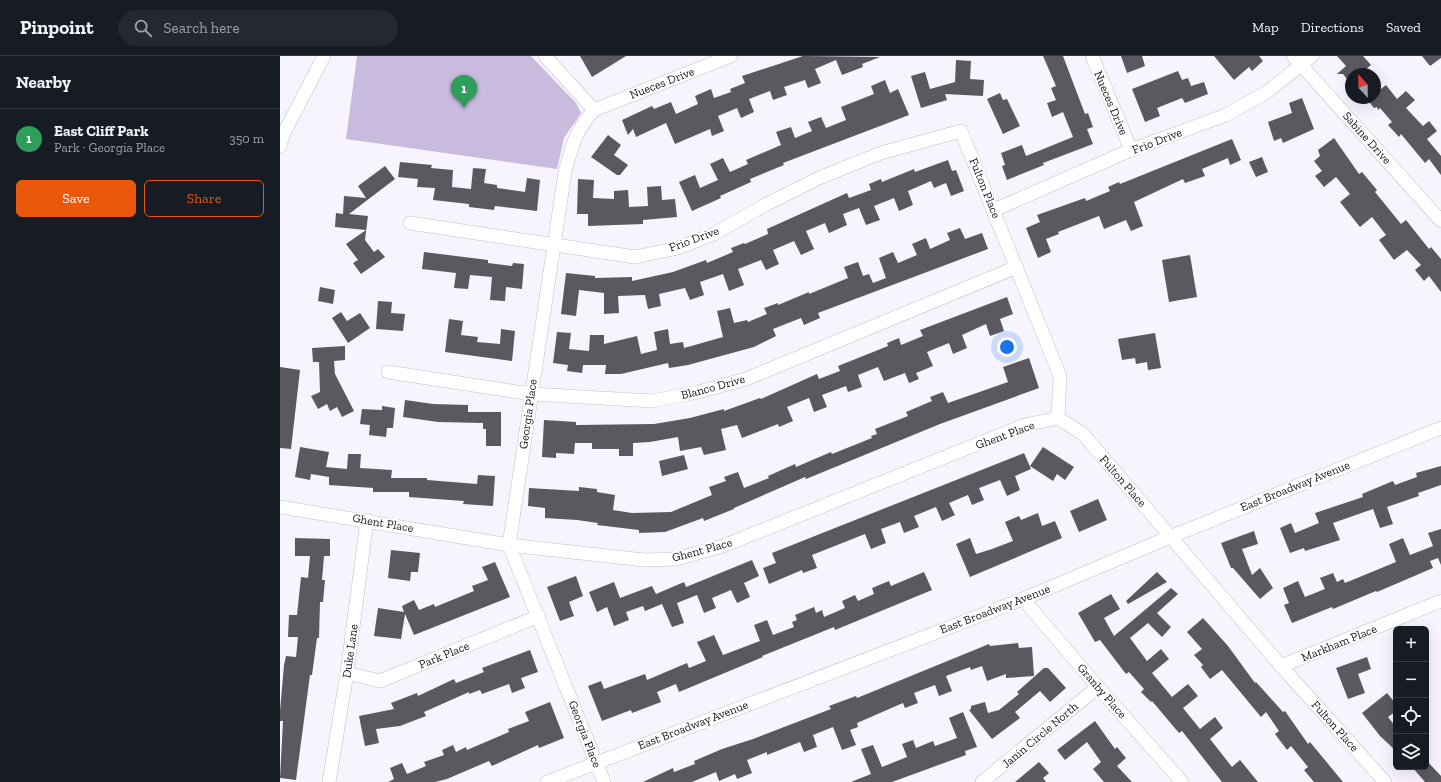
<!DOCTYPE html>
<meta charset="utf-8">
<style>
body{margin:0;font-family:"Zilla Slab",serif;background:#242831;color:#f1f3f6}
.controls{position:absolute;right:12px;bottom:12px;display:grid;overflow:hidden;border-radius:6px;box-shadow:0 4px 16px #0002}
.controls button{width:36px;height:36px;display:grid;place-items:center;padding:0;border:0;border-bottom:1px solid #363941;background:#171b24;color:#f1f3f6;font:20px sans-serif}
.compass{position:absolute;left:1065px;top:12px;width:36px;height:36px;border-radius:50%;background:#171b24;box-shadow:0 4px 16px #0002;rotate:338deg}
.you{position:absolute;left:727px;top:291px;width:14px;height:14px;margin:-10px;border:3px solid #fff;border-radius:50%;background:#1a73e8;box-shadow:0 0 0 6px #1a73e833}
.badge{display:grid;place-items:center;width:26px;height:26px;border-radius:50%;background:#ea580c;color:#fff;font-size:13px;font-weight:700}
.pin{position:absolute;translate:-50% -33px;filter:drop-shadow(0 1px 2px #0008)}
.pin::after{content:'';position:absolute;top:21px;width:14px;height:12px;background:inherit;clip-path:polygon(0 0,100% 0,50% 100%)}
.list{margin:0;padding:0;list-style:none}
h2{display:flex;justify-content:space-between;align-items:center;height:52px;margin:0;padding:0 16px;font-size:17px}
h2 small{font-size:13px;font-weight:400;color:#9ea1a6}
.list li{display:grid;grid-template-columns:26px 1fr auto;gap:12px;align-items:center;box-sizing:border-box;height:60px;padding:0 16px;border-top:1px solid #363941}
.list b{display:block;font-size:15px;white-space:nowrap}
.list p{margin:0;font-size:13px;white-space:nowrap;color:#9ea1a6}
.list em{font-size:13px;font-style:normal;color:#9ea1a6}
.actions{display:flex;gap:8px;padding:12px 16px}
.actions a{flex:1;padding:9px 0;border:1px solid #ea580c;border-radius:6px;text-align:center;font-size:14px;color:#ea580c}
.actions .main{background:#ea580c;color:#fff}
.icon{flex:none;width:22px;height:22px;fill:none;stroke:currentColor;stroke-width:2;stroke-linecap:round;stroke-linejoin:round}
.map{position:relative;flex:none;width:1161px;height:726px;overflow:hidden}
header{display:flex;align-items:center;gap:24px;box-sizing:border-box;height:56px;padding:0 20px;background:#171b24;border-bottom:1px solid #363941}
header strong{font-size:19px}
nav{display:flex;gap:22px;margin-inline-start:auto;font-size:14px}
.search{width:280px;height:36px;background:#242831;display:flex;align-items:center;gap:10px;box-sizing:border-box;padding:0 14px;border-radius:22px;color:#9ea1a6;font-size:15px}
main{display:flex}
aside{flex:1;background:#171b24}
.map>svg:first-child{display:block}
</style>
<header>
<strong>Pinpoint</strong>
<div class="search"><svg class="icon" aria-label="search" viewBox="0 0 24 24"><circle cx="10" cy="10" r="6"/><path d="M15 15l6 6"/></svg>Search here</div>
<nav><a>Map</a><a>Directions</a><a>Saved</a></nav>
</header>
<main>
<aside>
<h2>Nearby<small></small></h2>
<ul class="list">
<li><span class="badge" style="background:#2e9e5b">1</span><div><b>East Cliff Park</b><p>Park · Georgia Place</p></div><em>350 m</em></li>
</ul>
<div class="actions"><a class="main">Save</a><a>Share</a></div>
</aside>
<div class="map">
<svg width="1161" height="726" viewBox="0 0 1161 726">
<rect width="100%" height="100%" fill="#f8f4fe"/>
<path fill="#c9bbde" d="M77,0H251L296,47L301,57L284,82L277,113L66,83Z"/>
<g fill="#5b5860">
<path d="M300,0H346L312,21Z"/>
<path d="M523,0L600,1L582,8L583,11L562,19L556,4L535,13L541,27L528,32L525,24L504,31L507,39L493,44L490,35L469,43L474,56L461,62L457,52L438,60L444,75L432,80L430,73L395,88L386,67L356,81L353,73L348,79L342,64L372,50L374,53L391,46L396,58L418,48L415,40L431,33L434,42L451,36L450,33L465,27L462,20Z"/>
<path d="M763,0H783L805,58L808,57L813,71L807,73L813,88L763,107L764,109L727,124L722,110L725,109L721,97L742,89L746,100L793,81L783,56L772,61L767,47L776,44L771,32L776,30Z"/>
<path d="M841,0H862L865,10L847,17Z"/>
<path d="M934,0H979L983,5L972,15L969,11L954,24Z"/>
<path d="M1057,0H1083L1091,9L1080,18H1071V28L1063,18H1057L1066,10Z"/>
<path d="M1142,0H1161V2L1150,10Z"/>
<path d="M676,4L691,5L690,23L704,24L703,40L665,38L667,44L641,52L631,20L645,16L650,33L675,26Z"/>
<path d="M898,15L902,24L908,22L911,30L924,26L928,38L905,47L902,42L877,52L880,60L865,66L852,33Z"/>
<path d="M605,24L610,37L618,33L629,59L503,107L504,109L470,123L471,126L440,140L441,142L412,155L399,126L415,119L420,132L438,124L430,108L443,102L450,116L468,108L466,104L501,89L496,76L511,71L515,82L532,75L528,66L541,61L546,72L566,64L561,51L594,38L591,30Z"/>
<path d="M1095,25L1101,33L1106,29L1117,43L1126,35L1135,44L1126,52L1143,70L1149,65L1157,75L1147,83L1161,100V119L1149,103L1145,107L1121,78L1119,81L1108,69L1112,66L1100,52L1098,54L1097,51L1094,52L1086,42H1095Z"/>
<path d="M720,37L723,44L727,43L740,70L723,78L707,43Z"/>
<path d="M1022,42L1034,73L1003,87L1001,82L994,85L988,66L1012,57L1009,47Z"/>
<path d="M328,79L341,89L334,99L348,109L340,119H337L311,101Z"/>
<path d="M1054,82L1079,118L1082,116L1097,134L1095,136L1121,168L1126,164L1149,193L1151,191L1161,203V236L1149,220L1144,225L1135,214L1141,209L1127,194L1114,204L1099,184L1106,179L1092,161L1080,171L1060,146L1070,138L1056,121L1044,131L1035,120L1042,115L1034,105L1040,100L1038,94Z"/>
<path d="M952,83L961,104L950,109L948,102L922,113L925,120L905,127L903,123L854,146L863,170L851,175L846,164L824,173L819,160L778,176L779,178L766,183L771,196L758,202L746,172L760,166L757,159L805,142L806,145L830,135L828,131L839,126L840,128Z"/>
<path d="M982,101L988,116L976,121L969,106Z"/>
<path d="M668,104L672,115L676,114L684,135L671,140L666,127L654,132L651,125L628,135L633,149L619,155L614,142L594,150L600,164L586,169L579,152L563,158L567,169L549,177L545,167L526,175L534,193L521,199L514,185L493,194L499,208L486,214L481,204L458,213L464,229L449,235L443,218L420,226L424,239L410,244L405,232L379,238L381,250L368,253L365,239L338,240L339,257L324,258V237L299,234L296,260L281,258L286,217L315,220V222L352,221V225L393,216L426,204L427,207L453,196L451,192L464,187L465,188L488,178L487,173L538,150L567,137L569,142L591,134L589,128L601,123L602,126L634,113L635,116Z"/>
<path d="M120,106L152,109L151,112L173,114L172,131L191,133L193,112L206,113L204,127L217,129V132L245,136L247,122L260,124L257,155L215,150L214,154L189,151V148L153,144L155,132L137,131L138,123L118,121Z"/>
<path d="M105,110L115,123L69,158L88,160L85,184L94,196L98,193L105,201L81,218L73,207L78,204L66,188L86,174L55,171L56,157L63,158L64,140L86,142L78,130Z"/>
<path d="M298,123L314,124L313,142L334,143V135L348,134L349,151L368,150L367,131L381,130L382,144L395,143L397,161L363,164V168L308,170V158H297Z"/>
<path d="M680,172L685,183L702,177L708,193L538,257L540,262L524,269L521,262L493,273L496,280L474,291L408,309L389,312L388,307L341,318H325L326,309H303L302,317L287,315L288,309L273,307L277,276L291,277L289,293L309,295L310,279H324V288L357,280L361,298L377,294L374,276L388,273L390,288L403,286L404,292L443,281L437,255L450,252L454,267L467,264L468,266L487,258L484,252L498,247V249L529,236V238L568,222L564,211L578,206L583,220L589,218L593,227L606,222L599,202L613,196L618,207L637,199L632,188L646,182L650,193L670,184L667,177Z"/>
<path d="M144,196L208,204V207L232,210L233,207L244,208L242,233L226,231L225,245L210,244L212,221L190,219L188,233L174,232L176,217L142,213Z"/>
<path d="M910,199L917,241L889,246L882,204Z"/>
<path d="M40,231L55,234L53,248L38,245Z"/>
<path d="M727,241L733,258L720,263L724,275L710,280L706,268L682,279L687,292L673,298L669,287L647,296L653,310L636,317L639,323L629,327L625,317L604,325L598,311L578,319L582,331L568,336L566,330L542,339L547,351L534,356L529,342L507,351L513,365L499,371L498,368L462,382L457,369L441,373L446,394L424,399L421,391L400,395L398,381L370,386L353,387V400H339V393H312V387H295L294,398L276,397V402L262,401L264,364L296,366V369L374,368L410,362L444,353V355L480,342L481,343L537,318L539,323L560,315L558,310L608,290L607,287L619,282L621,289L643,280L640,274Z"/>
<path d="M98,245L112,246L111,257L125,258L123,275L96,273Z"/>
<path d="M61,256L67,265L80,257L90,272L68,287L52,262Z"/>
<path d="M169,263L183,265L181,279L198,281L197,286L220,288L221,273L235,275L232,305L165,296Z"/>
<path d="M875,277L881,312L868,314L867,306L856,308L855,302L842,304L838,283Z"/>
<path d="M65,290V304L54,305L55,318L74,355L62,361L57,351L50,355L47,348L38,353L31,340L40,336L39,306H33L32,292Z"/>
<path d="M749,302L759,332L660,368L526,423L525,421L454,452V453L424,465L423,462L385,476L359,477V474L317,469L318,467L297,464L265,462V452L248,450L249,432L299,435V431L317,433V436L335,439L333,454L352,457L391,456L432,439L429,431L446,425L444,421L458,416L464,432L489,422L488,420L515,408L516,411L551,396L552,398L592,382L591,380L597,378L595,373L628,360L626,356L652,345L650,341L663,336L668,347L728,326L723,311Z"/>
<path d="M0,311L20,314L11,393L0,392Z"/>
<path d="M125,344L153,348L188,349V356H221V390H206V373H203V367L158,366L123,361Z"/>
<path d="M102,350L115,352L113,372H107L106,381L89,379L90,369L80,368L82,353L102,354Z"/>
<path d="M20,391L49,396L46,411L67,413L68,398H81L80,412L112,414L111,422H147V424L197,428L198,419L215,420L213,450L183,448L184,445L129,441V436H93V432L49,429V421L31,418L30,424L15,421Z"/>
<path d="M763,391L794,411L785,424L777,418L773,425L750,410Z"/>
<path d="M744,397L751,413L735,420L740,434L727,440L720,424L699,432L704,444L692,449L688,439L669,447L675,459L662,465L656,451L634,460L639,471L624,477L620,466L601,473L606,487L591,493L585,478L532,499L537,512L523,517L522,514L489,528L483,512L496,507L492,497Z"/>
<path d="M404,399L408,413L382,420L379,405Z"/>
<path d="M1161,410V429L1138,437L1139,440L1107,451L1113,468L1100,472L1093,453L1053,467L1060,484L1025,495L1024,492L1010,497L1000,472L1011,467L1015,477L1039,467L1035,457L1083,441L1082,438L1113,425L1115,429L1137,421L1136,417Z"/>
<path d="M818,443L827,464L799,476L790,455Z"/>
<path d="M758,457L762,470L775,465L782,482L690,521L676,488L690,482L696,498L712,493L733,485L725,466L739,460L741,464Z"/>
<path d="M1161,473V509L1158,502L1150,505L1153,512L1097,536L1096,535L1053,553L1052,551L1012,567L1004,549L1009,547L1003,532L1018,525L1025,541L1045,533L1040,522L1053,517L1057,526L1063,523L1065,527L1116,506L1109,488L1123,482L1130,499L1153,490L1148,477Z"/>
<path d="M974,475L978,488L962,493L972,519L980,512L993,532L980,543L953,512H951L941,487Z"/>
<path d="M15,482L50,483V500H44L42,524H45L43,546H40L39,582H37L32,619H30L16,724L0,722L3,665H0V655L4,609L6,600L16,601L18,581H8L9,559H17L21,521L28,522L30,500H15Z"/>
<path d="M111,494L140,497L138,516H131L130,525L108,522Z"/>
<path d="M472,504L479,520L464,527L470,541L457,547L451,534L432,542L436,552L424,557L417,539L397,547L404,567L392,571L382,548L365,555L363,550L346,556L349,564L334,570L327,551L317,556L309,536L334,526L340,542L372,530L376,538L404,526L406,531Z"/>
<path d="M215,506L230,541L134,579L125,558L121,583L94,580L98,552L124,556L122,550L134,544L139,554L154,548L155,551L194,535L192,530L208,524L202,511Z"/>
<path d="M644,516L652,534L555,574L554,571L482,600L483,601L399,636L396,628L377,636L381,646L352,657L351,654L322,665L308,630L321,625L324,633L365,618L367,624L407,607L409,612L426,605L417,586L434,579L443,599L480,585L474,569L487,564L493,579L514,571L512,566L517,564L515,559L534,551L536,557L542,554L544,561L565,552L562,545L575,539L578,545L594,538L592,532L609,525L611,530Z"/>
<path d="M877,516L887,526L848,548L846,545Z"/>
<path d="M296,520L303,540L289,546L294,560L280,565L267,531Z"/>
<path d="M891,532L898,538L877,557L891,571L882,581L868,567L850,582L867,605L881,593L889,603L872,617L892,641L908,628L918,640L903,652L920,673L935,661L943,672L930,683L952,711L960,704L978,726H942L902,675L899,677L872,645L871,646L861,636L864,633L849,616L846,618L820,584L815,586L798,557L831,538L840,553L824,562L834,580Z"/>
<path d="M923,562L948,590L975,627L976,626L1003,656L1005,655L1028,688L1030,686L1063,726H1034L1024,714L1028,711L1011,690L1007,694L995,678L999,675L986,656L981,661L942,614L930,623L921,611L923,609L914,599L922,593L907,576Z"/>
<path d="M738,587L739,592L752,591L754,620L726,622V618L707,625L702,610L691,614L690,611L666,620L672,635L659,640L655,629L634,637L638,647L625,652L623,647L577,667L578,671L570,674L576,689L562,694L553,671L533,679L537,691L524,696L520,686L487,699V696L467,704L472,717L457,723L455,718L439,725L436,716L412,726H363L393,712L394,716L415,708L414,705L442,693L473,683L551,653L549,650L576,640L577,642L709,588L710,590Z"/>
<path d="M250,594L258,616L241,622L245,632L232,637L229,628L202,638L200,634L189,638V636L144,656L146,660L120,670L96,673L99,687L85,690L79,660L114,653L111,647L137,637L138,640L174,623L176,627L204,616L202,612Z"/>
<path d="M1087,601L1091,613L1078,618L1085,637L1068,643L1056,612Z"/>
<path d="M764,612H768L786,632L770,646L760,635L735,656L740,662L712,683L689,654L691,653V650L705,646L708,657L719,654L739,638L737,636Z"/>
<path d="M1107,637L1116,648V655L1108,661L1116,671V695L1100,680L1082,657Z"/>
<path d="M270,646L284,682L259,692L258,689L212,710L209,705L167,723L155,726H108L114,723L110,712L122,707L127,718L146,710L144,706L164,699L162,694L173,689L176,696L186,691L187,694L229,676L228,673L249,665L245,656Z"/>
<path d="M683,656L697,691L685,695L686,699L612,726H571L591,718L581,693L593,689L602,711L627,701L622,688L633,684L636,692L653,685L655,690L677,682L669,662Z"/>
<path d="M815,665L835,693L837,691L846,702L837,710L852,726H824L813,713L821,706L807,686L785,704L777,694Z"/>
<path d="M1146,704L1161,720V726H1145L1132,711H1146Z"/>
<path d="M759,706L769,717L763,722L766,726H735Z"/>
</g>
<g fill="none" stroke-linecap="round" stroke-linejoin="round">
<defs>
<g id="minor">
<path d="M265,0L314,54C295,75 292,90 285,116L229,489L324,726"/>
<path d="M812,0L851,94"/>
<path d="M1013,0L1161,165"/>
<path d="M314,54L451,0"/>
<path d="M0,90L3,79L44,0"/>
<path d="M714,154L851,94L946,59L987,36L1032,0"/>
<path d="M130,167L355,201L398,192L434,178L485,149L539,122L601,97L681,75L780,320L778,362L803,378L1001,610L1105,726"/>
<path d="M108,316L251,338L372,345L418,336L466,323L737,211"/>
<path d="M0,451L229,489L364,504L396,503L443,490L745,369L778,362"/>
<path d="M743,543L818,631L902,726"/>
<path d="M1001,610L1161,545"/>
<path d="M67,617L100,625L259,560"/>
<path d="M49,726L67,617L87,464"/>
<path d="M267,726L743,543L890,481L1161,372"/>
<path d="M702,726L818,631"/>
</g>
</defs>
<use href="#minor" stroke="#c3bfc8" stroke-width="14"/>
<use href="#minor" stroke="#fff" stroke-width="13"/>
</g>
<g text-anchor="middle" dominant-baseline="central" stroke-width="4" stroke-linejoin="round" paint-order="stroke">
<g font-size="12" fill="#1a191c" stroke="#fff">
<text transform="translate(382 27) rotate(-21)">Nueces Drive</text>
<text transform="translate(831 47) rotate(67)">Nueces Drive</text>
<text transform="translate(1087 82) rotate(48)">Sabine Drive</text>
<text transform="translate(877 85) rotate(-21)">Frio Drive</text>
<text transform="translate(705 132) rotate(68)">Fulton Place</text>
<text transform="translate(414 183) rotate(-20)">Frio Drive</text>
<text transform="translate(433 331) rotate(-15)">Blanco Drive</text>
<text transform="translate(248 358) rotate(-82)">Georgia Place</text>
<text transform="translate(725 379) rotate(-20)">Ghent Place</text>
<text transform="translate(843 425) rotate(49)">Fulton Place</text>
<text transform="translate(1015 430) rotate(-22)">East Broadway Avenue</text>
<text transform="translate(103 467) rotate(10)">Ghent Place</text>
<text transform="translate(422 494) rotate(-15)">Ghent Place</text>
<text transform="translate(715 553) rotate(-21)">East Broadway Avenue</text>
<text transform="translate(1059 587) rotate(-22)">Markham Place</text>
<text transform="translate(70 595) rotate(-82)">Duke Lane</text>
<text transform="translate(164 599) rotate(-22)">Park Place</text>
<text transform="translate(822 635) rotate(49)">Granby Place</text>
<text transform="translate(413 669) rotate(-21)">East Broadway Avenue</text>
<text transform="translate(1055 670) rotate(48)">Fulton Place</text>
<text transform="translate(305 678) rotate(69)">Georgia Place</text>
<text transform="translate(760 679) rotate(-40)">Janin Circle North</text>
</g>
</g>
</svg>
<div class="controls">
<button>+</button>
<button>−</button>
<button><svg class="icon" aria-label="locate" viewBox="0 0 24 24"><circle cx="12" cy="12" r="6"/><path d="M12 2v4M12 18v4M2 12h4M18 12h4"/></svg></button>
<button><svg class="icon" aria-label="layers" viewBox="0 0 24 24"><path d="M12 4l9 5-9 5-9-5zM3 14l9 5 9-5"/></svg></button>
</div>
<svg class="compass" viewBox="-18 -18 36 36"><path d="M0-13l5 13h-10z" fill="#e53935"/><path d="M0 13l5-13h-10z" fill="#9ea1a6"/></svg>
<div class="you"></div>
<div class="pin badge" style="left:184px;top:52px;background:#2e9e5b">1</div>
</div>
</main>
